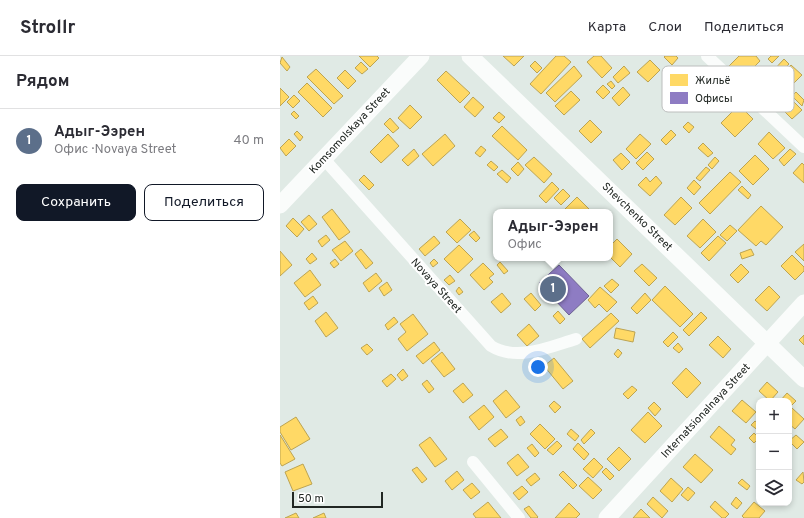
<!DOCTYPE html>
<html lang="ru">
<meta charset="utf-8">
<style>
body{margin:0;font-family:Overpass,sans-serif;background:#f7f7f7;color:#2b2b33}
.controls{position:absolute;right:12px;bottom:12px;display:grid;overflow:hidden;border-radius:8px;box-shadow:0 2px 6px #0003}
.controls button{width:36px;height:36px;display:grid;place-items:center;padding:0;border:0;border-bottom:1px solid #e1e1e2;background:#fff;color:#2b2b33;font:20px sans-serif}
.scale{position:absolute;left:12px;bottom:10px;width:91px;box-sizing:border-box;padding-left:4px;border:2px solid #212723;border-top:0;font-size:11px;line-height:14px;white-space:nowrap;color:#212723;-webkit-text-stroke:3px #fff;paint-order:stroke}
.you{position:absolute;left:258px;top:311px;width:14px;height:14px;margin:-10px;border:3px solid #fff;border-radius:50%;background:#1a73e8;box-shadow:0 0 0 6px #1a73e833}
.badge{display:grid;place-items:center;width:26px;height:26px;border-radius:50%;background:#111827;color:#fff;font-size:13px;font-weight:700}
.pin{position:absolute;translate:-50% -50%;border:2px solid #fff;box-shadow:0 1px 4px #0006}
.popup{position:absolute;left:213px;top:153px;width:120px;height:52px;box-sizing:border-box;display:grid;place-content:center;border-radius:8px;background:#fff;filter:drop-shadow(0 1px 3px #0005);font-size:13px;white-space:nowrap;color:#7c7c81}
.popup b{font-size:15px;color:#2b2b33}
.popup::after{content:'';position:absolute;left:50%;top:100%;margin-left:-8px;border:8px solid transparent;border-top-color:#fff}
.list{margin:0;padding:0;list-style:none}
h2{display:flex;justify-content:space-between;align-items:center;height:52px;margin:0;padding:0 16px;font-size:17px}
h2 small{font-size:13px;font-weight:400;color:#7c7c81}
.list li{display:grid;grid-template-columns:26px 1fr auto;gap:12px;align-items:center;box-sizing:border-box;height:64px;padding:0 16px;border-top:1px solid #e1e1e2}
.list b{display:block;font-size:15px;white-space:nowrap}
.list p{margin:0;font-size:13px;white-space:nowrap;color:#7c7c81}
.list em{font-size:13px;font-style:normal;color:#7c7c81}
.actions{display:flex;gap:8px;padding:12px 16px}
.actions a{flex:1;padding:9px 0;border:1px solid #111827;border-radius:8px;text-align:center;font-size:14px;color:#111827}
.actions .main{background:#111827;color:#fff}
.icon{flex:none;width:22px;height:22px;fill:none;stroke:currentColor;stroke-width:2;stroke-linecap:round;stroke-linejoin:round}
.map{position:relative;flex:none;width:524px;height:462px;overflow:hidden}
header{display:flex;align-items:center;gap:24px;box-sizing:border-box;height:56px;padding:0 20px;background:#fff;border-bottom:1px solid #e1e1e2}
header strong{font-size:19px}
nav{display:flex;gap:22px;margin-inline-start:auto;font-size:14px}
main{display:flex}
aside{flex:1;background:#fff}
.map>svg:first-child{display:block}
</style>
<header>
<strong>Strollr</strong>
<nav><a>Карта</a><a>Слои</a><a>Поделиться</a></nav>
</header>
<main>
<aside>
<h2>Рядом<small></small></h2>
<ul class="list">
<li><span class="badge" style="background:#5c6f8a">1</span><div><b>Адыг-Ээрен</b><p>Офис · Novaya Street</p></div><em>40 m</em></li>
</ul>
<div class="actions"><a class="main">Сохранить</a><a>Поделиться</a></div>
</aside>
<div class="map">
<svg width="524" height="462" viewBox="0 0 524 462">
<rect width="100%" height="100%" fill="#e0eae5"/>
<g fill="#ffd966" stroke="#bca452">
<path d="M79,0H97L99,2L90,11Z"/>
<path d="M223,0H244L234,10Z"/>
<path d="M276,0H284L291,6L261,38L250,28Z"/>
<path d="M314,0H321L332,12L322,22L307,6Z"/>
<path d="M385,0H396L398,2L392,9L384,1Z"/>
<path d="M459,0H476L480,5L463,22L449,10Z"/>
<path d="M491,0H499L492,7L488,3Z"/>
<path d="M2,1L10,11L7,15L0,7Z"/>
<path d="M504,3L509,8L497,20L492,16Z"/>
<path d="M370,4L380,14L368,26L357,16Z"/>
<path d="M255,5L262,12L257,17L250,10Z"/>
<path d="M81,6L88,13L82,18L75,12Z"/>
<path d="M511,9L522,19L504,37L494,27Z"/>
<path d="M294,10L302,20L275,46L266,37Z"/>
<path d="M344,10L350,17L338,27L333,21Z"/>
<path d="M36,13L63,40L54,48L27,21Z"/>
<path d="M65,14L76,25L68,33L57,22Z"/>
<path d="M166,15L190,37L180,47L157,24Z"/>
<path d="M416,18L426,28L417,37L407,27Z"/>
<path d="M480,21L489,30L480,39L471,30Z"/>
<path d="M331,25L335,30L332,33L327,28Z"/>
<path d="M27,27L52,52L43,61L18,36Z"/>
<path d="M323,29L330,36L323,43L316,36Z"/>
<path d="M343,31L350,39L339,50L332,42Z"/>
<path d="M0,32L9,41L0,50Z"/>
<path d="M496,34L505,43L492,57L483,48Z"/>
<path d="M291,35L300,44L284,59L275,50Z"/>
<path d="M516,36L524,44L522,50L512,40Z"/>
<path d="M14,39L20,45L13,52L7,46Z"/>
<path d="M193,41L204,51L195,61L184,51Z"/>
<path d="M509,41L522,54L512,63L500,51Z"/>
<path d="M396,45L400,49L396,52L392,49Z"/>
<path d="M130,49L142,61L130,73L118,62Z"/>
<path d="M459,49L473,63L455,81L441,67Z"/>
<path d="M14,55L19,60L16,63L11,58Z"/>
<path d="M219,56L225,61L219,67L213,62Z"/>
<path d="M110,62L119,72L113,77L104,68Z"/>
<path d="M310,64L322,76L311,87L299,75Z"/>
<path d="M408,66L414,71L409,77L403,71Z"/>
<path d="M222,70L247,94L238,104L212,80Z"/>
<path d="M391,74L396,79L386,89L381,84Z"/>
<path d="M17,75L23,81L20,85L14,78Z"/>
<path d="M489,76L505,92L493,103L478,88Z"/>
<path d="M108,78L119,90L101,107L90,96Z"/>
<path d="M165,78L175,90L153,110L142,98Z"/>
<path d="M360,78L371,88L356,103L346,93Z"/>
<path d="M9,83L16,90L6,100L0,92Z"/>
<path d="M423,87L433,97L428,101L418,92Z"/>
<path d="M201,90L206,94L200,101L195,97Z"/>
<path d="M134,93L139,100L128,110L122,104Z"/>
<path d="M510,93L516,98L504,110L499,104Z"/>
<path d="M367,96L374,103L363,114L356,107Z"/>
<path d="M341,97L350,106L342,114L333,104Z"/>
<path d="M475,99L489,113L473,129L459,115Z"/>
<path d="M254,101L272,118L264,127L245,109Z"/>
<path d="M435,101L439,105L432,113L428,109Z"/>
<path d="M211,105L218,111L214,115L207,109Z"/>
<path d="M238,106L244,113L238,120L231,113Z"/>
<path d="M522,107L524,109V127L513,117Z"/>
<path d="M426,111L430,114L420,125L416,122Z"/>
<path d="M222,114L231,122L227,127L217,118Z"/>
<path d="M450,116L461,126L430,158L419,147Z"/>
<path d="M84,119L94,129L89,134L79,124Z"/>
<path d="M376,120L382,127L370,140L358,129L366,121L370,126Z"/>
<path d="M414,124L421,131L414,139L407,132Z"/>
<path d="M272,126L279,133L266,147L259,140Z"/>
<path d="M462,130L471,139L468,143L458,134Z"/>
<path d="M283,133L290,140L281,149L274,142Z"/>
<path d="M297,141L309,153L305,156H282Z"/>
<path d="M401,141L412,152L395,169L384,159Z"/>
<path d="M481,150L503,171L486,189L481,185L476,190L458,174Z"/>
<path d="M52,153L70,176L59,184L42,161Z"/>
<path d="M29,159L37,168L29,175L21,166Z"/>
<path d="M13,162L24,173L17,181L6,170Z"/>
<path d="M180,163L191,174L177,187L166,176Z"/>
<path d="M423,163L436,176L420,192L407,180Z"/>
<path d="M450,169L457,175L447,185L440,179Z"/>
<path d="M194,175L200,182L196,186L189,179Z"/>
<path d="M46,179L50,184L42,191L38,185Z"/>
<path d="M154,180L160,187L145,200L139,193Z"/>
<path d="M438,180L446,187L429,205L421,197Z"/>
<path d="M337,183L352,198L340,211L330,201V190Z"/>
<path d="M65,185L73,195L61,205L52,194Z"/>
<path d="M524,188V205L515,196Z"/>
<path d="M179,189L193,203L178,217L164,203Z"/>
<path d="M81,193L93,207L86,213L75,198Z"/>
<path d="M471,193L474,199L462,203L460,197Z"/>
<path d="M0,195L12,209L0,220Z"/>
<path d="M32,197L37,203L30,208L26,203Z"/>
<path d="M512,199L524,211V215L515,224L501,210Z"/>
<path d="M55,203L59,208L54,212L50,207Z"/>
<path d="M154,203L158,207L153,211L150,207Z"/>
<path d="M220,206L228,215L224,218L217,209Z"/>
<path d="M203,207L214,218L209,222L213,226L204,234L190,219Z"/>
<path d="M362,208L377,222L369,230L354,215Z"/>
<path d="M461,208L469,216L458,227L450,219Z"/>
<path d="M30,214L41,229L25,241L14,227Z"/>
<path d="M96,217L102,225L89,236L83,227Z"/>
<path d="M170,219L175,225L169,229L164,224Z"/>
<path d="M332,223L339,229L331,237L324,230Z"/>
<path d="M107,226L112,234L104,240L99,232Z"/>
<path d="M385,230L413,258L400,271L372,244Z"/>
<path d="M489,230L500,241L487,255L475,244Z"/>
<path d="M179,231L183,236L179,239L176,235Z"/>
<path d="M320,231L337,246L327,256L319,248L315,252L308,244Z"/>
<path d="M222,237L231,248L221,257L211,246Z"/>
<path d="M251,237L261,249L255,255L244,243Z"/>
<path d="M365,237L371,244L357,258L351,252Z"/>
<path d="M33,240L38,247L29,254L24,247Z"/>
<path d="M278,255L285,263L280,268L273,260Z"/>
<path d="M46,256L58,272L46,281L35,265Z"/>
<path d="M421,256L427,262L409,280L403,274Z"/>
<path d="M331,257L339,265L310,292L302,283Z"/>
<path d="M133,258L148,278L127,295L118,283L126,276L120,268Z"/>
<path d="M114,261L118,266L108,274L105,269Z"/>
<path d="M249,268L259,280L247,290L237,279Z"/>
<path d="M336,272L355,276L353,286L334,282Z"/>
<path d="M393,276L398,281L388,291L383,286Z"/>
<path d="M524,279V289L519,284Z"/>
<path d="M438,280L451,293L443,302L429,289Z"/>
<path d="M154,286L160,294L143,308L136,300Z"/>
<path d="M398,287L403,293L399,297L393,292Z"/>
<path d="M87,288L93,294L87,299L81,292Z"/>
<path d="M338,293L342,297L338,302L334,298Z"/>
<path d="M162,296L175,313L164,321L151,305Z"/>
<path d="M274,302L293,325L283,333L264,310Z"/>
<path d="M406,312L421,327L407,342L392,327Z"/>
<path d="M123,313L128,320L122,325L117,319Z"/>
<path d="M111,318L116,323L107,331L102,325Z"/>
<path d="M147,324L154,333L149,337L142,328Z"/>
<path d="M487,326L498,336L490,345L479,335Z"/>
<path d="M183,327L193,339L183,347L173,335Z"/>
<path d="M352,330L357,334L348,343L343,338Z"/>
<path d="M226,334L240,351L226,362L213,345Z"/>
<path d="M507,337L516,345L509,352V345H500Z"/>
<path d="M462,344L476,356L466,367L452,355Z"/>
<path d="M274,345L281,351L275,357L269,350Z"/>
<path d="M374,346L381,353L375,360L368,352Z"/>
<path d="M204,349L214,361L199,374L189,361Z"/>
<path d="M512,352L524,363L515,373L509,368V355Z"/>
<path d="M368,356L382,370L365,387L351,374Z"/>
<path d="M241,360L245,366L240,370L236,364Z"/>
<path d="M16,361L30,383L11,394L0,376V371Z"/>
<path d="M475,365L479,368V375L471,369Z"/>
<path d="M260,368L275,383L265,393L250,378Z"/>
<path d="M439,370L455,384L451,389L456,393L451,399L430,381Z"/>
<path d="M221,373L228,381L215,391L208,383Z"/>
<path d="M291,373L299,380L295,385L287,378Z"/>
<path d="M311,373L315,377L304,388L301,384Z"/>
<path d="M474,377L479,382L474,387L469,382Z"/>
<path d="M0,379L15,403L2,410L0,407Z"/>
<path d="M516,379L524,386L517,393L509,385Z"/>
<path d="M150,381L167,403L155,411L139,389Z"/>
<path d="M277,385L282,390L273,399L267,394Z"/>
<path d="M298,387L309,398L304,404L293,393Z"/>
<path d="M252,388L259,397L255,401L247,392Z"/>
<path d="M339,391L351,403L339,415L327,403Z"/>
<path d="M238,398L249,411L237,420L227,407Z"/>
<path d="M415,398L433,414L421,427L403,411Z"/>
<path d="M314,402L323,411L313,422L303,413Z"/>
<path d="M23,408L32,428L13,435L5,416Z"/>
<path d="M137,411L147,423L142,427L132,414Z"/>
<path d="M326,412L334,420L330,424L322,416Z"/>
<path d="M177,415L184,424L172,434L165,425Z"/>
<path d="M283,415L297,429L293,433L279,419Z"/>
<path d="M523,416L524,426L522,428L516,424Z"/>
<path d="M255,417L260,423L251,430L246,424Z"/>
<path d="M308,421L322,434L313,443L299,430Z"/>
<path d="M391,422L403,433L392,446L380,435Z"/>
<path d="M462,423L470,430L467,434L458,427Z"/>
<path d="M192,427L200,436L191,443L183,434Z"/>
<path d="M242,430L248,436L239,444L233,437Z"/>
<path d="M408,431L415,437L408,445L401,439Z"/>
<path d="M373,441L388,455L382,462L367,448Z"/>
<path d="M456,441L462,447L457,453L451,448Z"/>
<path d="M435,445L449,458L445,462H442L430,451Z"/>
<path d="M208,446L221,462H196L193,458Z"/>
<path d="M474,446L485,455L479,462H464L462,460Z"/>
<path d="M289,447L300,458L296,462H275Z"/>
<path d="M249,450L258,461L257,462H251L244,453Z"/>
<path d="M361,453L370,462H353Z"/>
<path d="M16,457L19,462H5Z"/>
<path d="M44,457L46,462H33Z"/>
</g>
<path fill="#8e7cc3" stroke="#6d6293" d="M279,209L309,240L289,259L259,227Z"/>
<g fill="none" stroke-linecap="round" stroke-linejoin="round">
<g stroke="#fafcfb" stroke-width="12">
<path d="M427,0L524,91"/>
<path d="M44,103L211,290C237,306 269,291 296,283"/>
<path d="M193,406L239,462"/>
</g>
<g stroke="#fafcfb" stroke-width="17">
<path d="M190,0L524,323"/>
<path d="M0,149L141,0"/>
<path d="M327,462L524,247"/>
</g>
</g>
<g text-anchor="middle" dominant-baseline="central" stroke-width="4" stroke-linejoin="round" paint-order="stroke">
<g font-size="11" fill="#212723" stroke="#fff">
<text transform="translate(70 75) rotate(-47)">Komsomolskaya Street</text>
<text transform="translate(357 161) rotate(44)">Shevchenko Street</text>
<text transform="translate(156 230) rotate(48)">Novaya Street</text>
<text transform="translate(426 355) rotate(-47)">Internatsionalnaya Street</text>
</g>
</g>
<rect x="382" y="10" width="132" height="46" rx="6" fill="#fff" stroke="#bcbebd" stroke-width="1"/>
<rect x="390" y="18" width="18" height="12" fill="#ffd966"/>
<rect x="390" y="36" width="18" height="12" fill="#8e7cc3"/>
<g font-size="11" fill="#212723">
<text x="415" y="28">Жильё</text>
<text x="415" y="46">Офисы</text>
</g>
</svg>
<div class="controls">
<button>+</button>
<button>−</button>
<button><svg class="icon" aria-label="layers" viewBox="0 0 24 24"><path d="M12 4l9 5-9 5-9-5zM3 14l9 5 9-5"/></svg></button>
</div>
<div class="scale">50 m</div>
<div class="you"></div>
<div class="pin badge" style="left:273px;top:233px;background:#5c6f8a">1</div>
<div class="popup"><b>Адыг-Ээрен</b>Офис</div>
</div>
</main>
